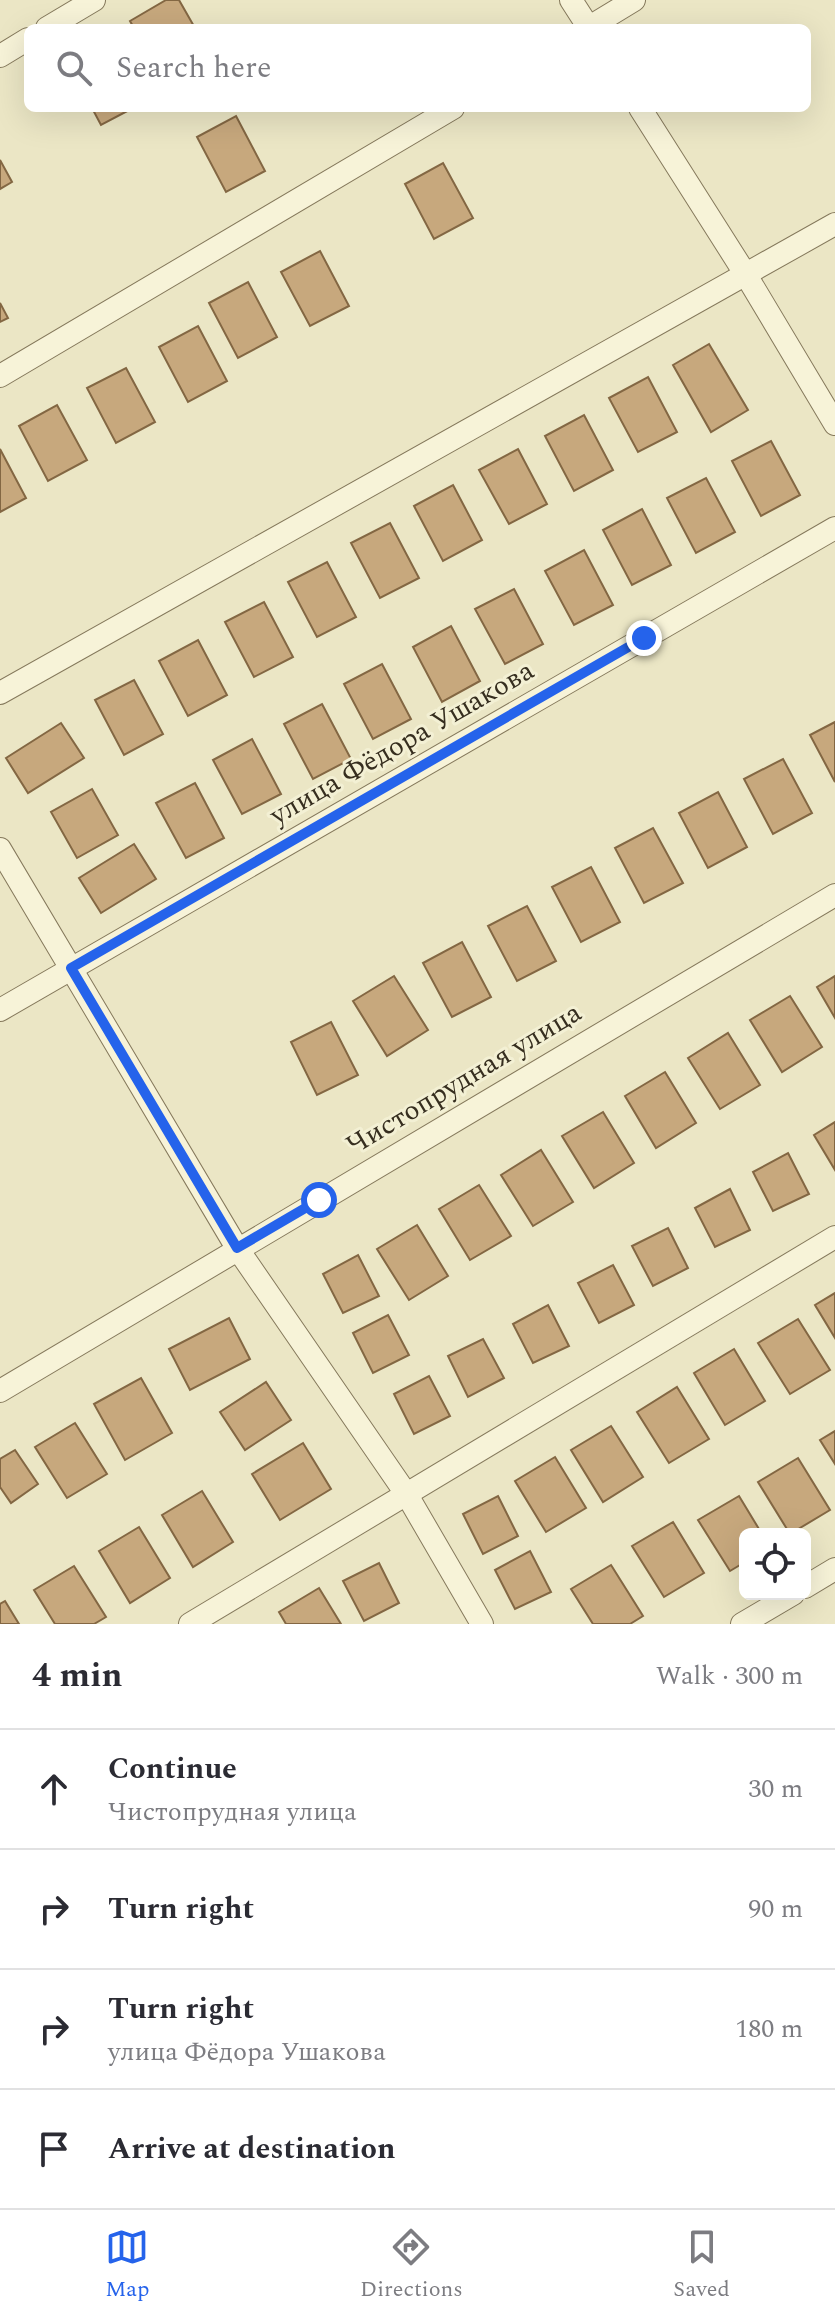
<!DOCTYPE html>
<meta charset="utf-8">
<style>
body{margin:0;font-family:Spectral,serif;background:#f2f2f3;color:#2b2b33}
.controls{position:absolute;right:24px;bottom:24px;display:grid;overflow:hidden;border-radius:12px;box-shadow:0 8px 32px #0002}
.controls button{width:72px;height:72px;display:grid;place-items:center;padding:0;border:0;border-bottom:2px solid #e1e1e2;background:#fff;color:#2b2b33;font:40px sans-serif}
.stop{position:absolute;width:24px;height:24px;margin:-18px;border:6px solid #2563eb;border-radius:50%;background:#fff}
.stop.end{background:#2563eb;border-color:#fff;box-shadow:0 2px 8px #0008}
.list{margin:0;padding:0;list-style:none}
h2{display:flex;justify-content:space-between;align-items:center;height:104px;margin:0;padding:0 32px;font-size:34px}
h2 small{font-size:26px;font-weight:400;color:#7c7c81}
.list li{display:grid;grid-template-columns:52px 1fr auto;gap:24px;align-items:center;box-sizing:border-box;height:120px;padding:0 32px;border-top:2px solid #e1e1e2}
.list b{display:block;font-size:30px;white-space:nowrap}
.list p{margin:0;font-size:26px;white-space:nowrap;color:#7c7c81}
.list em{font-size:26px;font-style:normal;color:#7c7c81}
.icon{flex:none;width:44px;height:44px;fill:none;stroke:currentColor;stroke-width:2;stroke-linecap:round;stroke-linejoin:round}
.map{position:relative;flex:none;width:835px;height:1624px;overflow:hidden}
.search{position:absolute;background:#fff;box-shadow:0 8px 32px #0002;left:24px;right:24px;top:24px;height:88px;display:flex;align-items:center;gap:20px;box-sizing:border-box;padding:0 28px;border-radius:12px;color:#7c7c81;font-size:30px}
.sheet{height:584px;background:#fff}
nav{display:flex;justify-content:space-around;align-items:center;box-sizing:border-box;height:112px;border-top:2px solid #e1e1e2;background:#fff;font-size:22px;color:#7c7c81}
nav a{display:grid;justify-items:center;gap:4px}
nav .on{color:#2563eb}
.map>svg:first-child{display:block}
</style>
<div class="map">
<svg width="835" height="1624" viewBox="0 0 835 1624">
<rect width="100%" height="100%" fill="#ebe6c5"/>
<g fill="#c7a87d" stroke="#836743" stroke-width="2">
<path d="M166,0H179L195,28H134L130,21Z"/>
<path d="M92,108H133L101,125Z"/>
<path d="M236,116L265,171L226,192L197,137Z"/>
<path d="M0,160L12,182L0,189Z"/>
<path d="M443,163L473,218L434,239L405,184Z"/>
<path d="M320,251L349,306L310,326L281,272Z"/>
<path d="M248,282L277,337L238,358L209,303Z"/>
<path d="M0,303L8,318L0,322Z"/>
<path d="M198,326L227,381L188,402L159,347Z"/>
<path d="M709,344L748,410L711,432L673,365Z"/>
<path d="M126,368L155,422L116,443L87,388Z"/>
<path d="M648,377L677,432L638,452L609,398Z"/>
<path d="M57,405L87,460L48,481L19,426Z"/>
<path d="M584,415L613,470L574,491L545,436Z"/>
<path d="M771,441L800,495L761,516L732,461Z"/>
<path d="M0,449L26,498L0,512Z"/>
<path d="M518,449L547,504L509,524L479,470Z"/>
<path d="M706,478L735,532L696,553L667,498Z"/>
<path d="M453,485L482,540L443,561L414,506Z"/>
<path d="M642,509L671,565L632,585L603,530Z"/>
<path d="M390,523L419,578L380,598L351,543Z"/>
<path d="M584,550L613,605L574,625L545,571Z"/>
<path d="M327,562L356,617L317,637L288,582Z"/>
<path d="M514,589L543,644L505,664L475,609Z"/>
<path d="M264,602L293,657L254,677L225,622Z"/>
<path d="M451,626L480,681L442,702L413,647Z"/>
<path d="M198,640L227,695L188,716L159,661Z"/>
<path d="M382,664L411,719L373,739L344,684Z"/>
<path d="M134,680L163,734L124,755L95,700Z"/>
<path d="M322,704L351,759L313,779L284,724Z"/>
<path d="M835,722V782L810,735Z"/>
<path d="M61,723L84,758L28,793L6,758Z"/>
<path d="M252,739L281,794L242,814L213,760Z"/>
<path d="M783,759L812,813L773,834L744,779Z"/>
<path d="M195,783L224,838L186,858L156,803Z"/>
<path d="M92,789L118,835L77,858L51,812Z"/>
<path d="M718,792L747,847L708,868L679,813Z"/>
<path d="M653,828L683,883L644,903L615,848Z"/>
<path d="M134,844L156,879L101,913L79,878Z"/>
<path d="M591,867L620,922L581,942L552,887Z"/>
<path d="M527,906L556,961L517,981L488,926Z"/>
<path d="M462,942L491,997L452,1017L423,963Z"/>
<path d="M394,976L428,1030L387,1056L353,1001Z"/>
<path d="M835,976V1018L817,987Z"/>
<path d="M790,996L822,1047L782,1072L750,1020Z"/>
<path d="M331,1022L358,1075L317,1095L291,1042Z"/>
<path d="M728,1033L760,1085L720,1109L688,1058Z"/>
<path d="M665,1072L696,1123L656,1148L625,1096Z"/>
<path d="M603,1112L634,1163L594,1188L562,1136Z"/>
<path d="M835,1122V1170L814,1135Z"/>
<path d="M541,1150L573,1202L533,1226L501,1175Z"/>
<path d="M788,1153L809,1194L773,1211L753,1172Z"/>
<path d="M479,1185L511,1236L470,1260L439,1209Z"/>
<path d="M730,1189L750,1230L715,1247L695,1208Z"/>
<path d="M417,1225L448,1276L409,1300L377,1249Z"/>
<path d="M668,1228L688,1268L653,1286L632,1246Z"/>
<path d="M358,1255L379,1296L343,1313L323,1274Z"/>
<path d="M613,1265L634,1305L599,1323L578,1283Z"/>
<path d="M835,1293V1338L815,1305Z"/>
<path d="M548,1305L569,1346L533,1363L513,1324Z"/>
<path d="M388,1315L409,1355L373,1373L353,1333Z"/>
<path d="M229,1318L250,1359L190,1390L169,1349Z"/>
<path d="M798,1319L830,1370L790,1394L758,1343Z"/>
<path d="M483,1339L504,1378L468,1397L448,1356Z"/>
<path d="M734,1349L765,1401L725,1425L694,1373Z"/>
<path d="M429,1376L450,1416L414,1434L394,1394Z"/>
<path d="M141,1378L172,1433L125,1460L94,1404Z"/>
<path d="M266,1382L291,1420L245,1450L220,1412Z"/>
<path d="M677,1387L709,1439L669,1463L637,1412Z"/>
<path d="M75,1423L107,1474L67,1498L35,1447Z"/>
<path d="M611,1426L643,1477L603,1502L571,1450Z"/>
<path d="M835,1431V1464L820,1440Z"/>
<path d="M303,1443L331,1489L280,1520L252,1474Z"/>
<path d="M15,1450L38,1484L11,1503L0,1487V1459Z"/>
<path d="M555,1457L586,1508L546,1532L515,1481Z"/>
<path d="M798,1458L830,1510L790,1534L758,1482Z"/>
<path d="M202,1491L233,1542L193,1567L162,1515Z"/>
<path d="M498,1496L518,1536L483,1554L463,1514Z"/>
<path d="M739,1496L762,1534H745V1562L730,1571L698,1520Z"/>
<path d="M673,1522L704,1573L664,1597L632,1546Z"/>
<path d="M139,1527L170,1578L130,1603L99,1551Z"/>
<path d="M530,1551L551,1592L515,1609L495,1570Z"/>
<path d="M379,1563L399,1603L364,1621L343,1581Z"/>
<path d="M611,1565L643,1616L630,1624H593L571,1589Z"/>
<path d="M74,1566L106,1617L94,1624H55L34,1590Z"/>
<path d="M319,1588L341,1624H286L279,1612Z"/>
<path d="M5,1601L19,1624H0V1604Z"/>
</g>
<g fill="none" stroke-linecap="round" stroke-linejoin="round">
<defs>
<g id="minor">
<path d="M571,0L589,28"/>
<path d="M47,28L94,0"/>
<path d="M588,28L634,0"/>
<path d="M0,56L28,39"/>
<path d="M640,108L746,275L835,424"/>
<path d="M0,376L453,108"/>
<path d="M0,693L835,224"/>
<path d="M0,849L237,1248L407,1495L482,1624"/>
<path d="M0,1010L835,528"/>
<path d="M0,1391L835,895"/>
<path d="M805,1587L835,1569"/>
<path d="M190,1624L835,1237"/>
<path d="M742,1624L793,1594"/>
</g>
</defs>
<use href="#minor" stroke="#85795c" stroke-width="24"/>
<use href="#minor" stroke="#f7f3d8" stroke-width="22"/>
</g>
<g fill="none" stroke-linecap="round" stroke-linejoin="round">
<path stroke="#2563eb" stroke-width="10" d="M319,1200L237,1248L71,968L644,638"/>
</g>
<g text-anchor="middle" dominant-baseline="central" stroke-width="6" stroke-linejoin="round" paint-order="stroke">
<g font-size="28" fill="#362e1f" stroke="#f3f0d4">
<text transform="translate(402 743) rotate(-30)">улица Фёдора Ушакова</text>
<text transform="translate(464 1079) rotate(-31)">Чистопрудная улица</text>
</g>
</g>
</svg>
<div class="controls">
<button><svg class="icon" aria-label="locate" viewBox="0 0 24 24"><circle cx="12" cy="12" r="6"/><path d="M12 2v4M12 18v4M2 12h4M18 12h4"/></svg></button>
</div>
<div class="stop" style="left:319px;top:1200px"></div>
<div class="stop end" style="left:644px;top:638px"></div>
<div class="search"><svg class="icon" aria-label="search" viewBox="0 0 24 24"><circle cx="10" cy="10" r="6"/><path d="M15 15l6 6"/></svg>Search here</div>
</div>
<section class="sheet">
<h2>4 min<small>Walk · 300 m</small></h2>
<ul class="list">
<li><svg class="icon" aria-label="ahead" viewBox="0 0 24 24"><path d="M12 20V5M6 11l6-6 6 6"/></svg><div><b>Continue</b><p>Чистопрудная улица</p></div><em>30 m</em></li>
<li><svg class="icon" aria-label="right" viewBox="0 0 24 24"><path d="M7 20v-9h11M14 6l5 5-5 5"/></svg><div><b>Turn right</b></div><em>90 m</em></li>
<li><svg class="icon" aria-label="right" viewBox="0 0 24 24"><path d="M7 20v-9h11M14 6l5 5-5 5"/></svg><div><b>Turn right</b><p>улица Фёдора Ушакова</p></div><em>180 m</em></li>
<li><svg class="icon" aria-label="arrive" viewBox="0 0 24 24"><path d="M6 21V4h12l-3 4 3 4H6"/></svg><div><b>Arrive at destination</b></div></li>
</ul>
</section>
<nav>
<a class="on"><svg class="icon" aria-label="map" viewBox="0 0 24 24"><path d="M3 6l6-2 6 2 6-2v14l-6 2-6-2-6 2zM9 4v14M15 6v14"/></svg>Map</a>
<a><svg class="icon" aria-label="directions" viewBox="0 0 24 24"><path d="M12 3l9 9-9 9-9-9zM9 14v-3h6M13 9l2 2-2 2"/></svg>Directions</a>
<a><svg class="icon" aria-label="saved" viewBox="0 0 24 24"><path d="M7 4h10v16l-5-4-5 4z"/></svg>Saved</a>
</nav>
